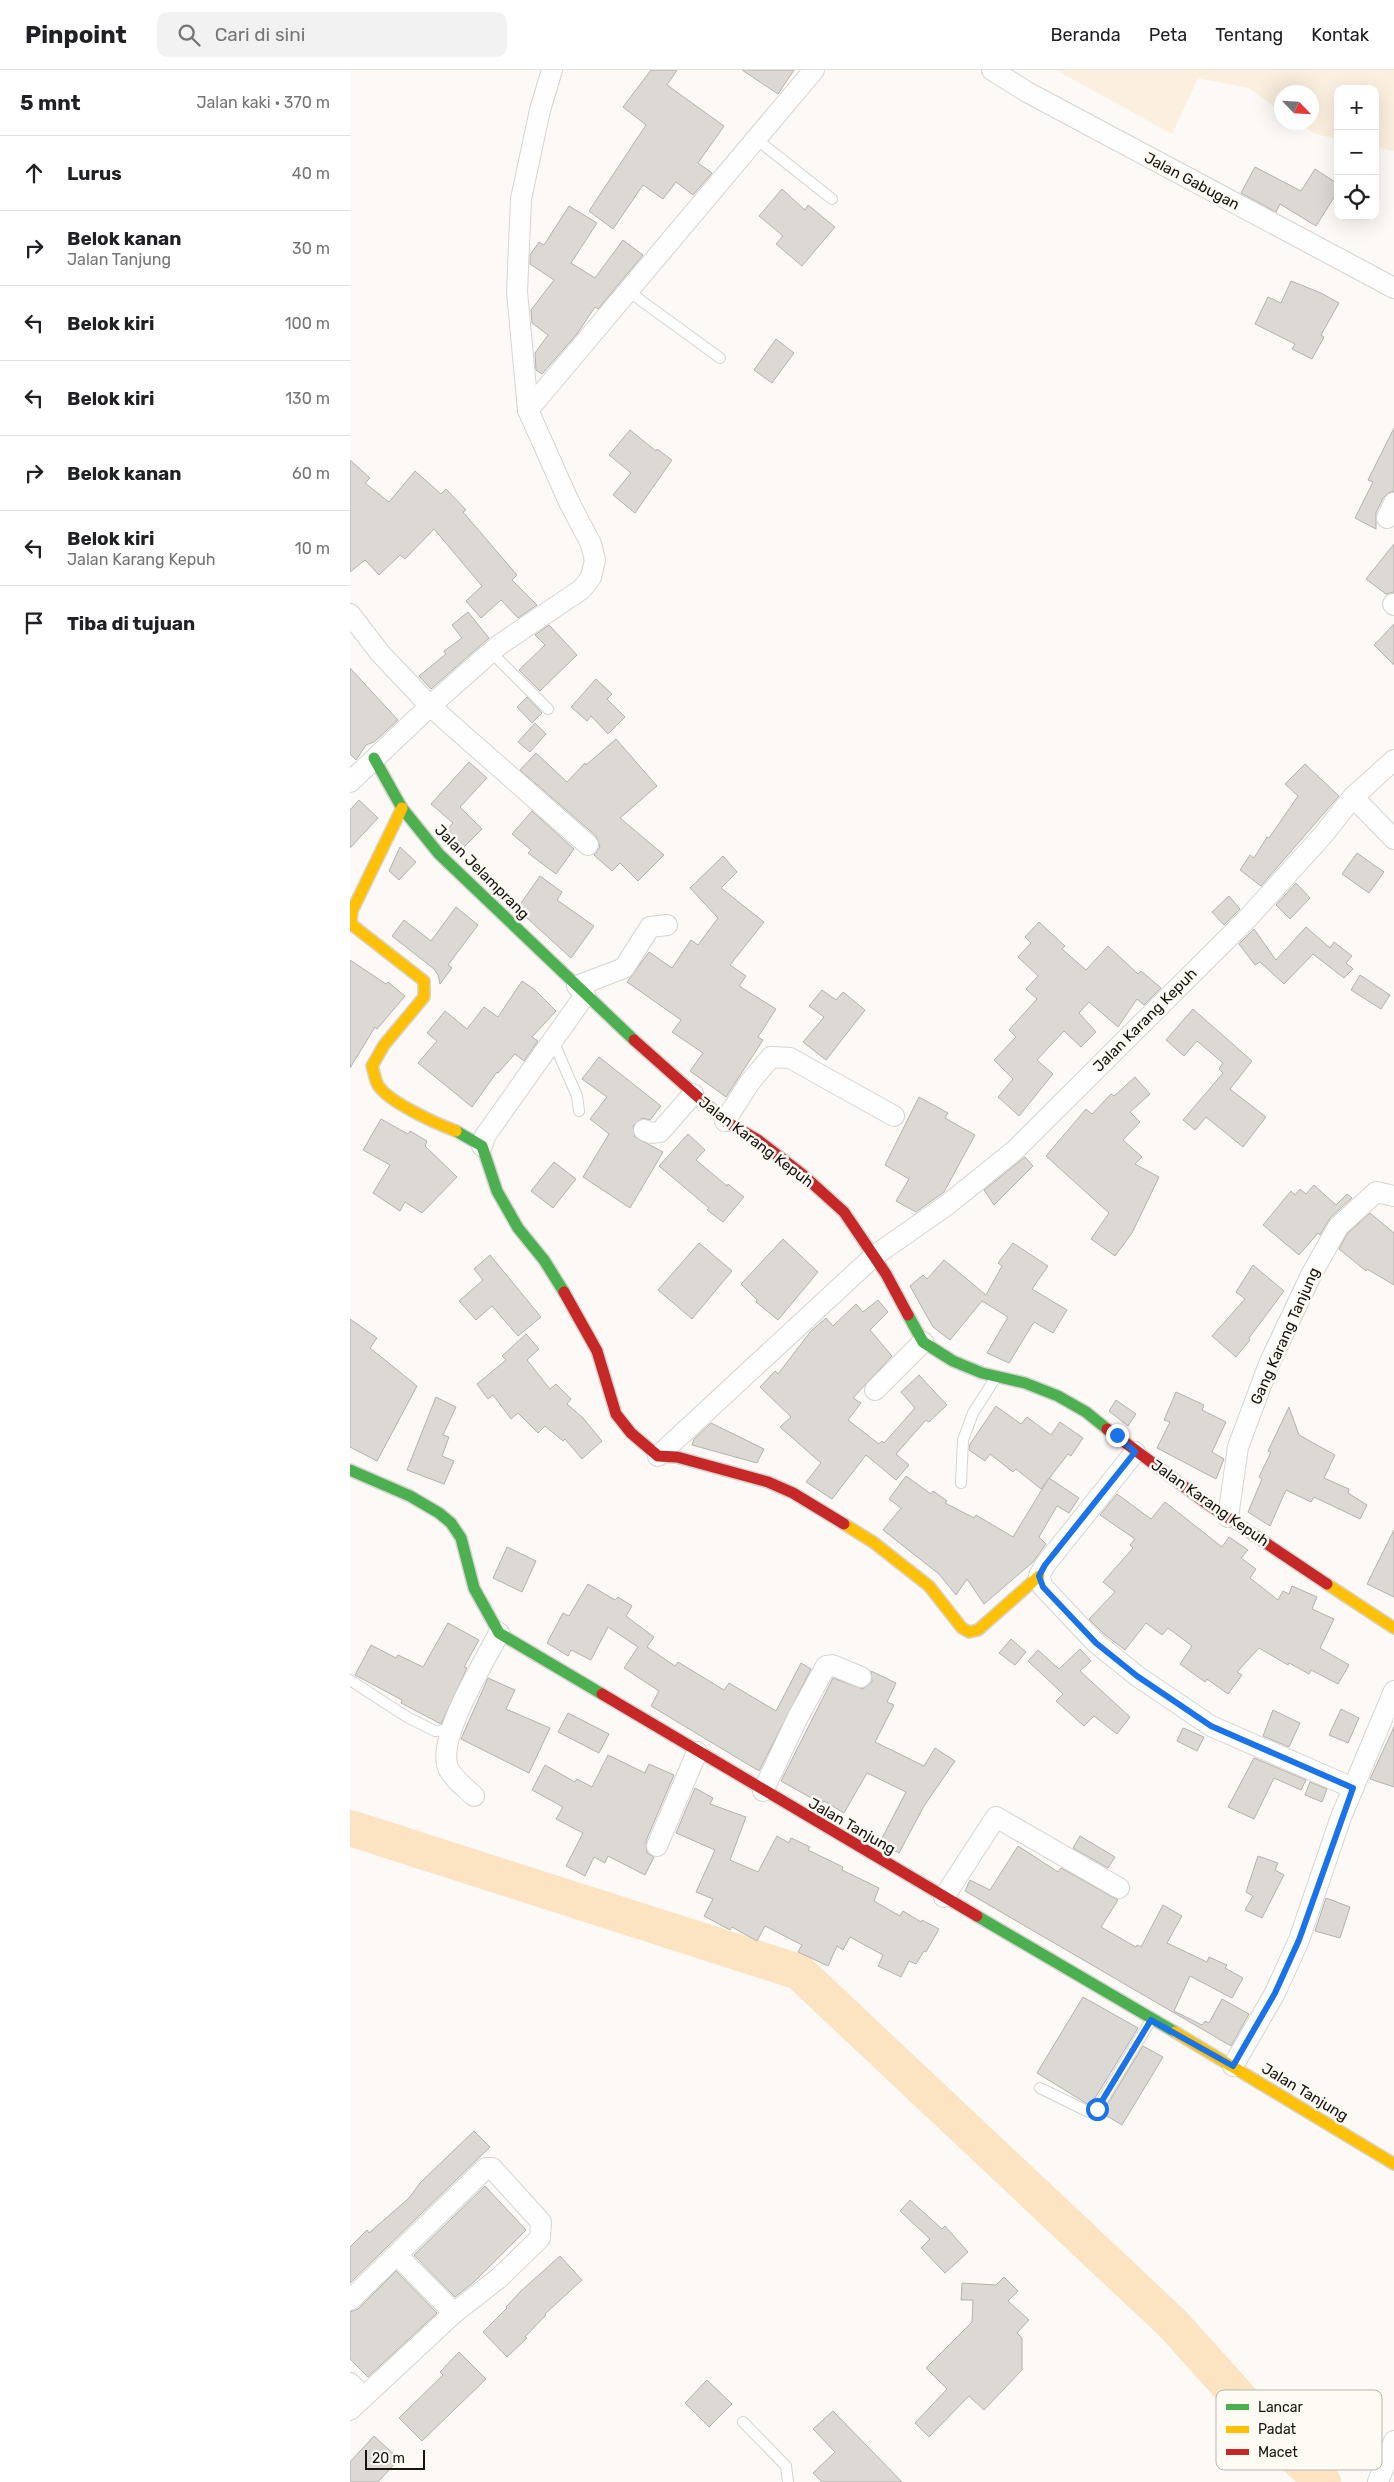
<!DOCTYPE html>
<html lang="id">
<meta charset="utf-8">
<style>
body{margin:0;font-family:Rubik,sans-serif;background:#f2f2f2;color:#202124}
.controls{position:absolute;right:15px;top:15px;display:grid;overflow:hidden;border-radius:10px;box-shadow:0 5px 20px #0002}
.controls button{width:45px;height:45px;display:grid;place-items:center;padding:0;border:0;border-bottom:1px solid #e0e0e0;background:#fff;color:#202124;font:25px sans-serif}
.compass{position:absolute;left:924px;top:15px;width:45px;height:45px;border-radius:50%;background:#fff;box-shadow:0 5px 20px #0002;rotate:115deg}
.scale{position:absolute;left:15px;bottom:12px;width:60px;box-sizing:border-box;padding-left:5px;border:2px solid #171410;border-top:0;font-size:14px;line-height:18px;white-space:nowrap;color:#171410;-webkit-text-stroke:4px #fefaf4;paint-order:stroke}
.stop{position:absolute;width:15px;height:15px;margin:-11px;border:4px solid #1a73e8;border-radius:50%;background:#fff}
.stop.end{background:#1a73e8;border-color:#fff;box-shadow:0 1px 5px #0008}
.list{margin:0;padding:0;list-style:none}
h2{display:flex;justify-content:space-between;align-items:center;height:65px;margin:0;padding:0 20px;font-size:21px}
h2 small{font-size:16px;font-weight:400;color:#757577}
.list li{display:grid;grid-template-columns:32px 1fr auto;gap:15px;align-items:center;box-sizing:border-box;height:75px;padding:0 20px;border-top:1px solid #e0e0e0}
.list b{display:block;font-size:19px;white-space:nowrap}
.list p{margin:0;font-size:16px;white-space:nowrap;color:#757577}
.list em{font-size:16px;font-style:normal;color:#757577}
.icon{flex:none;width:28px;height:28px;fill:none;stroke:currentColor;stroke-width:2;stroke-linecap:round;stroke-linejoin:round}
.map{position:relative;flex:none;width:1044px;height:2412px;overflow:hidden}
header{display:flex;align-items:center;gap:30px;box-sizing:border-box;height:70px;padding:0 25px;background:#fff;border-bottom:1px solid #e0e0e0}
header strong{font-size:24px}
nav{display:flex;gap:28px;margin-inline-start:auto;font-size:18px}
.search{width:350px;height:45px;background:#f2f2f2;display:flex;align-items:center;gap:12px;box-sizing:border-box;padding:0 18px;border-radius:10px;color:#757577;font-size:19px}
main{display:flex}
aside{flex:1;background:#fff}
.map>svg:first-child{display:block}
</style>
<header>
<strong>Pinpoint</strong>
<div class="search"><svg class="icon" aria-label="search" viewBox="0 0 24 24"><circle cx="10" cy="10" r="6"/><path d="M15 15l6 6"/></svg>Cari di sini</div>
<nav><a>Beranda</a><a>Peta</a><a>Tentang</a><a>Kontak</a></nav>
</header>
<main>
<aside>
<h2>5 mnt<small>Jalan kaki · 370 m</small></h2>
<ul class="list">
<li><svg class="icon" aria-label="ahead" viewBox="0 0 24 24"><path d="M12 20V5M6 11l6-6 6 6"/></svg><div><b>Lurus</b></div><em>40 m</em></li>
<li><svg class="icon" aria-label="right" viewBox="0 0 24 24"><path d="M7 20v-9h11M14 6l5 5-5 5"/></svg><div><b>Belok kanan</b><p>Jalan Tanjung</p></div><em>30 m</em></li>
<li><svg class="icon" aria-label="left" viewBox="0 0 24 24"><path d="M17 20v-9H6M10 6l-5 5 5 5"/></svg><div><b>Belok kiri</b></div><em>100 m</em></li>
<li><svg class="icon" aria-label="left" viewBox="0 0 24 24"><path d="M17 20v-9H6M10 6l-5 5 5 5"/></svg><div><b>Belok kiri</b></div><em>130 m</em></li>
<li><svg class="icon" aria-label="right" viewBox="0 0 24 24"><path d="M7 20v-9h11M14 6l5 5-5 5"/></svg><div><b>Belok kanan</b></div><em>60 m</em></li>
<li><svg class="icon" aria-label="left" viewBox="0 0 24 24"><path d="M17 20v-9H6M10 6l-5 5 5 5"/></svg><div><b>Belok kiri</b><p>Jalan Karang Kepuh</p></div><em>10 m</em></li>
<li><svg class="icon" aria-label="arrive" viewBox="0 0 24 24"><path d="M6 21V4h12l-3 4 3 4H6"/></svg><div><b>Tiba di tujuan</b></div></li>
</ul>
</aside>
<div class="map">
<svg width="1044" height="2412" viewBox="0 0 1044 2412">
<rect width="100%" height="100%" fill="#fcf9f6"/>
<path fill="#fbefdf" d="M706,0H1044V81L1025,77V19H988V69L965,64L949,53L962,52V22H932L931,41L898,18L848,8L822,64Z"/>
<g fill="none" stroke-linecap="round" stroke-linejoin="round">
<path stroke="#fce3c2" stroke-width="36" d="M0,1758L449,1902L823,2254L930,2373L973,2412"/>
</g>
<g fill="#dcd8d4" stroke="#b5b2ae">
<path d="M301,0H327L317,15L374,56L348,93L362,103L343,125L326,112L313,129L293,115L263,159L239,141L296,55L273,37Z"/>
<path d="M392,0H444L428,24Z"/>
<path d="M905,97L951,121L965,99L988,114V121L966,156L930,134L926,142L891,123Z"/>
<path d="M432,119L455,140L458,135L485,157L452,196L426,174L433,166L409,146Z"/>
<path d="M219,136L247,153L221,193L245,208L273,170L293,185L248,239L245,237L227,264L192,304L186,300L185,283L198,265L182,253L181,240L204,210L180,194V185L189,172L194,175Z"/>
<path d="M941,211L971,223L989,233L971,265L974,267L962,289L942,279L945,274L905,254L918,227L931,233Z"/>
<path d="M426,269L444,283L422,313L404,300Z"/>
<path d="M1044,358V421L1038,423L1033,428L1026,443V459L1005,448L1023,412L1018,410Z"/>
<path d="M280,360L306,381L307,379L322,390L285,443L263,425L281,403L259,385Z"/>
<path d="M0,390L20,408L15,413L39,432L65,401L91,424L96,419L116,440L113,442L167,505L162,510L187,535L168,548L151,530L131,548L116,531L132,516L84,459L55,489L50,485L29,505L15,490L0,502Z"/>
<path d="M1044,474V522L1036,524L1016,509Z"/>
<path d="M118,542L139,568L81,619L69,606L96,584L94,581L112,568L102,555Z"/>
<path d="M1044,554V595L1024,575Z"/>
<path d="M199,555L227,585L190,621L169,600L195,575L185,565Z"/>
<path d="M0,598L48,650L24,672L16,675L6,690L0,684Z"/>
<path d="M246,609L262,624L257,629L275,647L258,664L241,646L237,651L221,637Z"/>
<path d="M177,627L192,643L182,653L167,637Z"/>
<path d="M185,653L196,664L180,682L168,672Z"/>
<path d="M266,669L307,716L270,748L314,785L288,811L270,793L262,801L244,785L250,777L246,766L170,700L186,683L217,712L235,693L236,695Z"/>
<path d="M119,692L137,708L110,737L132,759L109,782L93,764L103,753L81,734Z"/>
<path d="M955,694L989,726L911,816L890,800L900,785L904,788L917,767L919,768L948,726L935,714Z"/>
<path d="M9,730L28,748L0,778V740Z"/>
<path d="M182,741L224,779L206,804L178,783L181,780L162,764Z"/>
<path d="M50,777L66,792L49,810L39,801Z"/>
<path d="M1007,783L1034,802L1019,823L992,804Z"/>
<path d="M373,786L387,802L371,818L414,852L380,895L396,906L389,916L426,939L408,967L413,970L376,1027L340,1001L353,983L322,962L331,950L277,912L299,882L322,898L341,870L348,875L368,848L340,818Z"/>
<path d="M190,806L212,822L207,830L244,856L221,888L167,839Z"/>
<path d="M946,813L960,828L940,849L926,835Z"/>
<path d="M879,826L890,839L874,855L862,842Z"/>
<path d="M106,837L128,855L98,895L102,898L90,914L88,905L84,899L42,866L54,850L81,871Z"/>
<path d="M689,852L715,876L712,879L736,900L758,876L788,904L791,901L811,918L794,935L787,929L768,957L739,932L729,943L746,962L731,977L714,961L687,990L703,1004L669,1046L648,1027L663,1009L644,990L666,967L659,960L687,929L676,919L688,906L668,887L681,873L675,867Z"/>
<path d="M956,857L980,878L984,872L1002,886L996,893L1003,899L994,908L963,884L934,914L910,892L905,895L889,874L904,859L926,890Z"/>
<path d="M0,890L36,914L38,912L55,926L27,959L25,957L0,998Z"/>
<path d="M1010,905L1040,925L1031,939L1001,920Z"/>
<path d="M172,911L184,919L206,941L182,967L188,971L174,991L165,984L148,1003L147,1002L122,1037L68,993L87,971L77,963L95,941L117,959L134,937L148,947Z"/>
<path d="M472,920L486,930L493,922L515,940L476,990L453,972L474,947L459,936Z"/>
<path d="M843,939L902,991L880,1019L916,1047L893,1077L856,1047L845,1060L833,1050L873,1003L869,999L873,993L847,971L834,986L816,970Z"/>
<path d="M249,987L311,1036L300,1050L292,1048L283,1056L285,1067L313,1082L280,1138L233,1107L259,1064L240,1049L257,1027L232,1009Z"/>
<path d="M785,1007L800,1024L780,1042L790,1052L773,1070L792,1087L785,1094L809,1107L782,1163L765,1186L741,1169L759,1143L696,1086L736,1039L742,1044L761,1024L764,1026Z"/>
<path d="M569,1027L598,1043L595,1048L625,1065L594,1122L566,1142L546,1131L559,1109L535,1095Z"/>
<path d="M31,1049L58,1064L60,1061L77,1071L75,1076L107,1107L72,1143L55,1132L50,1141L23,1123L40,1095L13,1080Z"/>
<path d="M338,1064L355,1080L346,1090L377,1116L378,1114L394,1127L373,1152L357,1140L359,1138L309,1096Z"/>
<path d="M675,1087L683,1096L644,1135L634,1120Z"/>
<path d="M204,1092L226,1109L203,1138L181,1121Z"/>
<path d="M964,1115L986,1135L997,1124L1002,1128L980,1148L970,1165L968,1163L949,1185L913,1155L941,1121L945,1125L950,1119L956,1124Z"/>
<path d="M1020,1143L1044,1163V1215L1017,1199L1016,1201L989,1179L997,1164Z"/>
<path d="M433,1169L468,1202L428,1250L406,1232L407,1230L391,1214Z"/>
<path d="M349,1173L382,1201L342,1249L308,1220Z"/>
<path d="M663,1173L698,1196L682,1219L717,1240L703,1263L684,1252L659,1293L637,1283L658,1247L632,1231L600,1270L583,1257L560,1216L573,1205L577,1209L594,1190L636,1225L652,1196L648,1193Z"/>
<path d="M140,1185L191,1247L168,1266L142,1236L126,1250L109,1231L133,1210L124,1199Z"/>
<path d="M903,1195L934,1221L899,1268L900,1270L886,1287L862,1266L895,1229L886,1222Z"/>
<path d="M528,1230L538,1242L520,1260L542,1286L503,1328L511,1333L498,1350L529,1374L532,1371L534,1373L565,1338L551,1322L569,1305L597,1335L579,1352L576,1350L546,1384L559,1395L546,1410L516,1385L482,1429L456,1412L471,1393L430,1357L441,1347L410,1317L425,1301L428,1304L461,1261L476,1248L483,1256L506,1234L513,1242Z"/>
<path d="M0,1249L27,1268L20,1278L67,1316L27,1391L0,1377Z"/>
<path d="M176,1264L189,1279L177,1290L200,1319L206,1314L221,1329L217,1334L233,1348L252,1371L232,1389L215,1369L213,1371L195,1356L188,1363L168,1343L161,1349L143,1325L138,1329L127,1314L156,1290L152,1286Z"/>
<path d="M826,1322L854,1335L852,1340L876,1352L862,1382L874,1389L866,1409L807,1378L820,1352L814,1350Z"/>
<path d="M86,1327L106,1337L93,1365L99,1367L92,1386L104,1391L94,1414L57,1400Z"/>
<path d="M766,1330L786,1344L778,1356L759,1341Z"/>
<path d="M646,1336L671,1354L677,1347L701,1365L710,1352L733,1368L721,1386L718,1384L691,1419L666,1399L663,1402L640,1384L635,1391L619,1380L620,1374Z"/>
<path d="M939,1337L949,1365L985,1385L974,1408L999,1419L998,1423L1017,1435L1010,1449L964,1427L961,1432L936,1420L920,1456L898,1442L912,1409L909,1407L921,1382L918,1381Z"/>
<path d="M361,1353L414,1379L407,1393L342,1375L344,1369Z"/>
<path d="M556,1406L581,1424L583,1421L597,1431L595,1433L624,1448L626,1445L663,1467L699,1408L729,1428L719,1443L707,1436L689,1467L696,1474L683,1492L634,1534L617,1509L606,1525L589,1504L533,1460L551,1438L539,1429Z"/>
<path d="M767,1424L801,1449L815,1432L872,1477L879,1467L898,1480L891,1488L906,1499L900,1508L928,1530L933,1521L939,1524L942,1516L967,1527L962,1539L984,1549L970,1578L999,1595L988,1614L961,1600L959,1604L939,1593L938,1595L909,1578L887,1602L892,1605L878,1624L857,1609L855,1612L830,1594L842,1576L818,1558L812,1565L796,1553L775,1580L754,1564L739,1549L765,1522L753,1512L783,1478L780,1475L785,1469L750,1445Z"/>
<path d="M1044,1460V1527L1017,1514Z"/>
<path d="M157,1477L186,1491L172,1522L143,1508Z"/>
<path d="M238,1514L265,1530L268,1527L282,1536L276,1546L304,1567L297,1577L325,1596L328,1592L374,1620L379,1613L426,1641L451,1593L461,1599L409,1701L301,1636L309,1621L274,1598L288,1577L258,1557L241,1590L221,1580L218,1586L197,1573L213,1543L219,1546Z"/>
<path d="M98,1553L129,1570L114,1597L117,1598L91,1654L51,1633L52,1630L5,1605L21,1575L46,1588L48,1585L73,1597Z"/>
<path d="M661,1569L676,1582L665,1595L649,1583Z"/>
<path d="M730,1579L741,1591L730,1601L780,1647L767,1664L744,1646L734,1656L706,1631L713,1624L678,1591L688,1580L709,1599Z"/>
<path d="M521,1601L546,1613L537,1632L544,1635L525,1672L574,1696L585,1678L605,1691L574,1736L549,1783L530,1772L556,1722L517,1703L494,1743L474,1731L472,1734L431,1711L483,1608L513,1619L522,1612Z"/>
<path d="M138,1608L165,1620L156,1639L200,1658L179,1703L111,1669Z"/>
<path d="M991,1639L1009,1648L998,1673L979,1665Z"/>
<path d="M923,1640L950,1653L939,1677L913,1666Z"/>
<path d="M218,1643L259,1664L249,1683L208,1662Z"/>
<path d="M1044,1657V1717L1020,1709Z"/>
<path d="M833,1658L854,1667L847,1681L827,1671Z"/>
<path d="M258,1685L295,1703L299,1694L324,1705L296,1771L297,1783L304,1787L295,1805L258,1786L255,1793L244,1787L235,1806L216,1796L233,1763L206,1749L213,1737L182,1720L195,1695L225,1712L227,1709L242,1717Z"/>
<path d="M904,1688L956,1710L951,1720L924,1708L904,1749L878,1737Z"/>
<path d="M960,1712L977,1719L972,1732L955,1725Z"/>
<path d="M345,1718L363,1728L360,1734L396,1747L380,1790L408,1802L427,1766L439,1773L441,1768L460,1777L458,1780L493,1797L492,1800L529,1818L524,1831L550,1846L553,1841L571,1852L572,1850L589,1859L576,1882L574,1881L566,1894L559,1891L551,1907L528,1896L533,1885L500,1867L493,1880L487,1876L478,1896L448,1882L452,1875L415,1856L407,1871L382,1857L380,1860L354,1846L363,1829L346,1822L365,1780L326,1763Z"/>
<path d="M730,1766L765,1787L758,1798L723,1778Z"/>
<path d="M668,1776L708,1802L711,1798L768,1830L751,1857L786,1877L787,1875L791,1877L813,1835L832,1846L817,1873L857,1892L859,1887L877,1895L875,1898L893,1908L882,1928L840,1906L824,1941L852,1955L855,1951L859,1953L872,1929L899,1944L881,1976L615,1821L620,1810L640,1820Z"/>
<path d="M908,1786L928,1793L925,1800L934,1805L912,1848L895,1840L903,1826L896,1822Z"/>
<path d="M976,1828L1000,1837L990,1868L965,1861Z"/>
<path d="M733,1927L788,1958L742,2033L739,2035L687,2003Z"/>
<path d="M793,1976L813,1987L772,2055L752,2043Z"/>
<path d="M124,2061L140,2077L0,2213V2177L17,2160L19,2163L59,2128L70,2113Z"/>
<path d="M135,2116L176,2160L124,2212L105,2227L64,2185Z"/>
<path d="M560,2130L592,2159L595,2156L618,2182L595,2203L571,2178L580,2169L550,2141Z"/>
<path d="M210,2186L232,2210L195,2244L196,2245L175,2267L177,2268L157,2287L133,2262L157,2238L156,2237L171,2221Z"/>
<path d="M46,2201L87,2243L18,2307L0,2289V2242L8,2239Z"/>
<path d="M654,2207L668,2221L658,2231L679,2250L667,2263L672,2268V2300L634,2340L619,2326L579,2367L565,2353L597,2319L576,2298L622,2252L623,2230H611L612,2213L646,2215Z"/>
<path d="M109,2282L136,2309L72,2371L49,2348L93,2305L90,2302Z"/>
<path d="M357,2310L382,2334L359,2357L335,2333Z"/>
<path d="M483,2341L552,2412H472L463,2403L485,2382L463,2359Z"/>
<path d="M24,2366L49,2389L28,2412H0V2392Z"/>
</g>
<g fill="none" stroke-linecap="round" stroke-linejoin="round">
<defs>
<g id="lane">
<path d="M406,69L482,129"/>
<path d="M278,221L370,288"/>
<path d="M141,582L198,639"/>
<path d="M203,971L227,1026L229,1041"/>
<path d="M611,1413L613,1370L623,1343L646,1307"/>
<path d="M0,1610L57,1647L85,1661L99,1660"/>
<path d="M690,2018L739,2042L747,2039L801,1950"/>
<path d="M393,2352L436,2396L438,2412"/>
</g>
<g id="street">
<path d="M202,0L190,40L171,129L167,222L178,340L219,432L241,474L245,490L241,507L232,519L149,575L80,636L238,775"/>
<path d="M642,0L677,22L1044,218"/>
<path d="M178,340L464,0"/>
<path d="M1037,448L1044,433"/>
<path d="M1043,534L1044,535"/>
<path d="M0,544L30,583L80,636L0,712"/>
<path d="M1003,727L1044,769"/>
<path d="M227,916L274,898L300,857L317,855"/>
<path d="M375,1051L400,1012L421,987L440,988L544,1046"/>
<path d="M294,1060L301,1063L310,1062L343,1024"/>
<path d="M132,1076L135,1066L235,925"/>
<path d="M525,1320L573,1272"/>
<path d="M785,1382L695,1495L689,1506L693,1517L746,1573L787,1606L861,1656L1003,1718"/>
<path d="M308,1386L524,1186L597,1135L665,1080L898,848L973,765L1003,727L1044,690"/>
<path d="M878,1447L888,1377L919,1294L961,1205L988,1157L1026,1122L1044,1126"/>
<path d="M413,1721L448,1647L476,1596L482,1595L511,1607"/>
<path d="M124,1726C116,1718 99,1706 97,1694C90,1662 134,1593 149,1563"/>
<path d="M307,1776L347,1682"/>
<path d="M594,1827L646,1747L769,1818"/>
<path d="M883,1996L925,1923L949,1870L991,1747L1044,1621"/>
<path d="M47,2185L104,2243"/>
<path d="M0,2230L136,2098H142L191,2152L190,2168L149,2208L104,2243L0,2340"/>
<path d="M0,2313L13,2327"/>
<path d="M1028,2412L1044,2371"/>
</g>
<g id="fast">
<path d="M24,688L52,738L89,784L284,970"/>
<path d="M106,1061L132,1076L147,1121L168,1158L194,1190L214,1222"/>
<path d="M558,1245L573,1272L603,1291L632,1303L675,1313L708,1326L736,1342L757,1359"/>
<path d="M0,1400L60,1426L89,1443L101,1453L111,1468L124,1518L149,1563L252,1624"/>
<path d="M627,1846L825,1962"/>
</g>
<g id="slow">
<path d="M52,738L2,841L1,854L74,911V927L34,975L22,996C24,1002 25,1010 28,1015C38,1032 87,1054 106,1061"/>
<path d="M494,1454L523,1472L579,1516L612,1558L619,1562L628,1560L689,1506"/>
<path d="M977,1514L1044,1558"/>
<path d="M825,1962L1044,2094"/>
</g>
<g id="jam">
<path d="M284,970L375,1051L408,1070L452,1104L494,1142L536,1204L558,1245"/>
<path d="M214,1222L247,1281L266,1344L281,1363L308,1386L327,1387L418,1412L443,1423L494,1454"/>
<path d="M757,1359L856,1433L977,1514"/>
<path d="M252,1624L627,1846"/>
</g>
</defs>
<use href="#lane" stroke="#d7d4d0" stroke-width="12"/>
<use href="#street" stroke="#d7d4d0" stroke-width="22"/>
<use href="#fast" stroke="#d7d4d0" stroke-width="14"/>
<use href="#slow" stroke="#d7d4d0" stroke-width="14"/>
<use href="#jam" stroke="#d7d4d0" stroke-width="14"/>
<use href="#lane" stroke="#fffefe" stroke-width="10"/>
<use href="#street" stroke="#fffefe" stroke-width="20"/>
<use href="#fast" stroke="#4caf50" stroke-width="11"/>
<use href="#slow" stroke="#ffc107" stroke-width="11"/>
<use href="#jam" stroke="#c62828" stroke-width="11"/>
</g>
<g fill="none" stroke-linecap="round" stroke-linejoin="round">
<path stroke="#1a73e8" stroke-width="6" d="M747,2039L801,1950L883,1996L925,1923L949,1870L1003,1718L861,1656L787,1606L746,1573L693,1517L689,1506L695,1495L785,1382L767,1365"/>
</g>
<g text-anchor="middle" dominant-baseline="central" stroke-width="5" stroke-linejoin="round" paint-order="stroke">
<g font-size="15" fill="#171410" stroke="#fefaf4">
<text transform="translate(842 111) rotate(28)">Jalan Gabugan</text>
<text transform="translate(132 802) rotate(45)">Jalan Jelamprang</text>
<text transform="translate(795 950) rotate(-45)">Jalan Karang Kepuh</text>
<text transform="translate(406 1072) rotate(37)">Jalan Karang Kepuh</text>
<text transform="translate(935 1266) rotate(-66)">Gang Karang Tanjung</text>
<text transform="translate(860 1433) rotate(35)">Jalan Karang Kepuh</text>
<text transform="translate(502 1756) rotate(30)">Jalan Tanjung</text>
<text transform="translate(955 2022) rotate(31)">Jalan Tanjung</text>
</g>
</g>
<rect x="866" y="2320" width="166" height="80" rx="8" fill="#fefaf4" stroke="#b9b5b0" stroke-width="1"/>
<rect x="876" y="2334" width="23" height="6" fill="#4caf50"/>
<rect x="876" y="2356" width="23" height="7" fill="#ffc107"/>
<rect x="876" y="2379" width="23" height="6" fill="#c62828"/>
<g font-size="14" fill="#171410">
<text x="908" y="2342">Lancar</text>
<text x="908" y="2364">Padat</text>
<text x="908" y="2387">Macet</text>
</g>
</svg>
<div class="controls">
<button>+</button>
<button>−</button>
<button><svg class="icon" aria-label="locate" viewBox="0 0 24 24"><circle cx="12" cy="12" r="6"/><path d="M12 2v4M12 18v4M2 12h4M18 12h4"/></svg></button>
</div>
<svg class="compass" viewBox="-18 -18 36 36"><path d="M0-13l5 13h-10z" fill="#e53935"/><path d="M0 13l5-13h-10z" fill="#757577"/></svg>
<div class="scale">20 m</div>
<div class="stop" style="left:747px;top:2039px"></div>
<div class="stop end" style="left:767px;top:1365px"></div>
</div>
</main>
